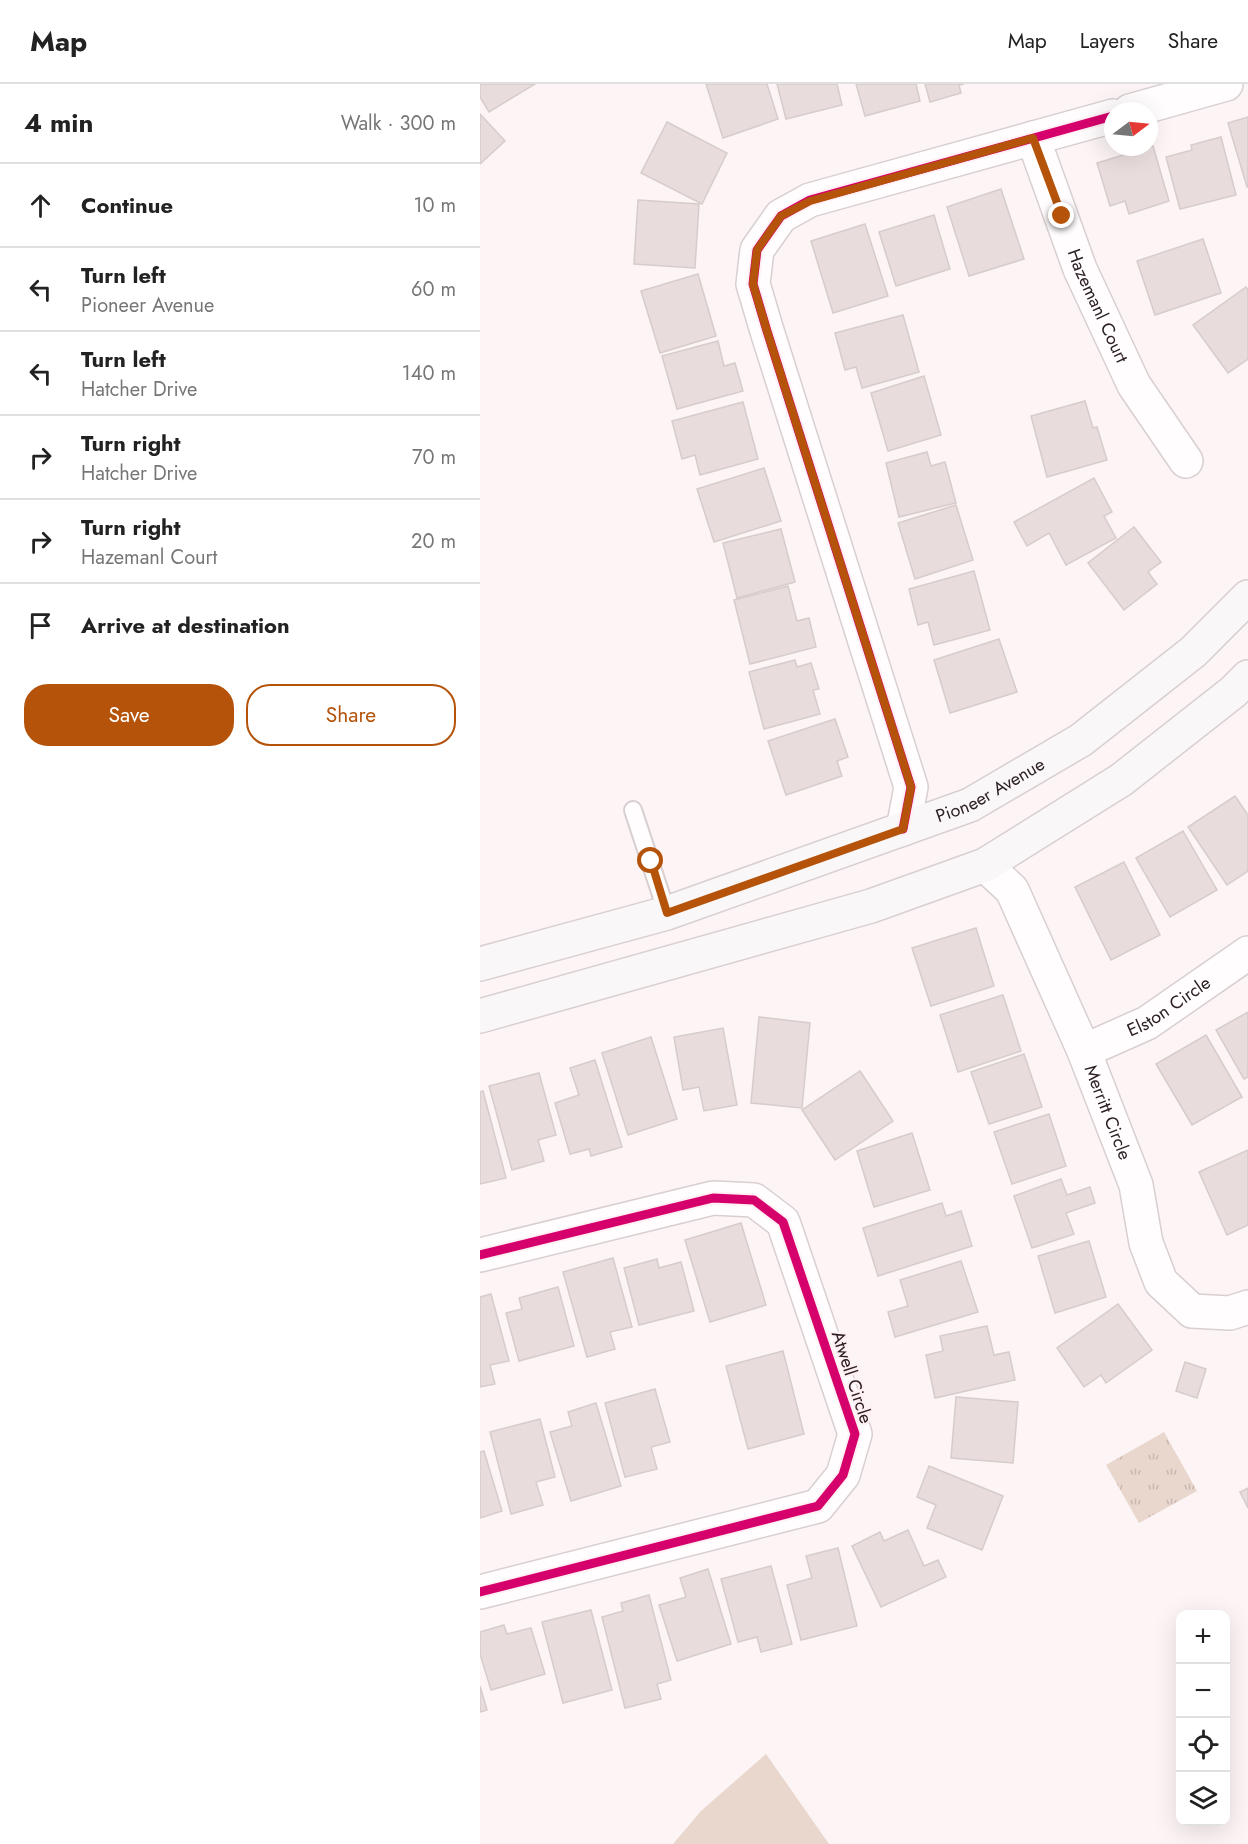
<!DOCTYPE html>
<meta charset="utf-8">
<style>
body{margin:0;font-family:Jost,sans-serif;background:#f2f2f2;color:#222}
.controls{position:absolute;right:18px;bottom:18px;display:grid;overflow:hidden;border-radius:12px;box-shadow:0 6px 24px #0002}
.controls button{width:54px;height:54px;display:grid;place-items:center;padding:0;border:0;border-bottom:2px solid #e0e0e0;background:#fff;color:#222;font:30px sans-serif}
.compass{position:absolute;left:624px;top:18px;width:54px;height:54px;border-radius:50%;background:#fff;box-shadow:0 6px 24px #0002;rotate:74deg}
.stop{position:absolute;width:18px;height:18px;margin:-14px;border:4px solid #b45309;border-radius:50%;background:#fff}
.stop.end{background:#b45309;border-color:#fff;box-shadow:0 2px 6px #0008}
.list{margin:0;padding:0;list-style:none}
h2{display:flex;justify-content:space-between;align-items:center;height:78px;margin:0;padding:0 24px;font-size:26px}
h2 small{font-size:20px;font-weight:400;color:#767676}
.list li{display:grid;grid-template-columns:39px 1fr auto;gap:18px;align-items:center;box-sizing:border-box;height:84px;padding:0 24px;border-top:2px solid #e0e0e0}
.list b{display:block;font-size:22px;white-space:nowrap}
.list p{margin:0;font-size:20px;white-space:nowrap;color:#767676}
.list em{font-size:20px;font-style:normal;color:#767676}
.actions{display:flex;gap:12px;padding:18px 24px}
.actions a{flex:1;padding:14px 0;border:2px solid #b45309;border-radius:24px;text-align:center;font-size:21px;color:#b45309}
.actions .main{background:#b45309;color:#fff}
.icon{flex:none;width:33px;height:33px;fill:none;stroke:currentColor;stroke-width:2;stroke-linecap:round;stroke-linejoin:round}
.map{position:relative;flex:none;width:768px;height:1760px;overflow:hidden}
header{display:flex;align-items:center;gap:36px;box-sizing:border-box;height:84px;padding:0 30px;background:#fff;border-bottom:2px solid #e0e0e0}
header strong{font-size:28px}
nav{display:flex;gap:33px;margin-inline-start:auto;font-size:21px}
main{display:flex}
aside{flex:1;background:#fff}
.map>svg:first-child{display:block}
</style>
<header>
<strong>Map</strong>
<nav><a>Map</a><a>Layers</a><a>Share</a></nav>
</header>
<main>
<aside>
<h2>4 min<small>Walk · 300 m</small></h2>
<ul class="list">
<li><svg class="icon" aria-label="ahead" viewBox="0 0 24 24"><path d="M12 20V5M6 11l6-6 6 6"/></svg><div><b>Continue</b></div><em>10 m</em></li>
<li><svg class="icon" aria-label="left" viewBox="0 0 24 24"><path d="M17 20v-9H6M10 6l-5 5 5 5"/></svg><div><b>Turn left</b><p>Pioneer Avenue</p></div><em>60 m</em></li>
<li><svg class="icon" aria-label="left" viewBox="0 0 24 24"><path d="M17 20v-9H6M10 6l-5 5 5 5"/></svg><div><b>Turn left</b><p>Hatcher Drive</p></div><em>140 m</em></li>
<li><svg class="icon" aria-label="right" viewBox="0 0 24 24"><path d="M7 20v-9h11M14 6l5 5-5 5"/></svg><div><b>Turn right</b><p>Hatcher Drive</p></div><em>70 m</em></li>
<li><svg class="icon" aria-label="right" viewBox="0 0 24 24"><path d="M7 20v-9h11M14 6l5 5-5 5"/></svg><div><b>Turn right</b><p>Hazemanl Court</p></div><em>20 m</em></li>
<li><svg class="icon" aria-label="arrive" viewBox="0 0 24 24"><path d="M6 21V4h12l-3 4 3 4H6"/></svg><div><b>Arrive at destination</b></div></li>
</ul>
<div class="actions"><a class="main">Save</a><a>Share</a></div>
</aside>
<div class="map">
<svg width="768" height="1760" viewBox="0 0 768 1760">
<defs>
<pattern id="park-tufts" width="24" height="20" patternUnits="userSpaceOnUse" patternTransform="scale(1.5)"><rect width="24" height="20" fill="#e9d7ce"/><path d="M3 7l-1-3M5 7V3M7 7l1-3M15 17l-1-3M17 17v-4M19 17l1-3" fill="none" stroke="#c8b8b1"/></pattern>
</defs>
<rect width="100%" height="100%" fill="#fcf4f5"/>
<path fill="url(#park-tufts)" d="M684,1348L717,1407L659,1439L626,1381Z"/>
<path fill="#e9d7ce" d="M286,1670L349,1760H193L221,1727Z"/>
<g fill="#e8dddc" stroke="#d6cccb" stroke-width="1.5">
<path d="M0,0H55L9,28L0,13Z"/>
<path d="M226,0H287L298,35L243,54Z"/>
<path d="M297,0H357L362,21L306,35Z"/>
<path d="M376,0H436L440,17L385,32Z"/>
<path d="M445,0H484L479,1L481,9L450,18Z"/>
<path d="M0,30L25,57L0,80Z"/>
<path d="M768,33V103H767L748,39Z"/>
<path d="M187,38L247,69L222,120L161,89Z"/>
<path d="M741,53L756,111L700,125L686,73L712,66L711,61Z"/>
<path d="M673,62L689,117L649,130L645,117L630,122L617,79Z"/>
<path d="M521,105L544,175L489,192L467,123Z"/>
<path d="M158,116L219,120L215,184L154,180Z"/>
<path d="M454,131L470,185L416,202L399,148Z"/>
<path d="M385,140L408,212L353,229L331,157Z"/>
<path d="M723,155L741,209L675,231L657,177Z"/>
<path d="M218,190L236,252L180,269L161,207Z"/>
<path d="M766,203L768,206V275L748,289L713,241Z"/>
<path d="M423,231L439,288L382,304L376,283L365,286L355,249Z"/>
<path d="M238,257L244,282L255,279L263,307L197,325L182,272Z"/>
<path d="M444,292L461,351L408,367L391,309Z"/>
<path d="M605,317L613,344L617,343L627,376L567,393L551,332Z"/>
<path d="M263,318L278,375L220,391L215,371L202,375L192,337Z"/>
<path d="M447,368L451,382L465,378L476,419L419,433L406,379Z"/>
<path d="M284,384L301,437L234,458L217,405Z"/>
<path d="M614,394L632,428L624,432L636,454L586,481L569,449L547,462L534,438Z"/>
<path d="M476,421L493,476L435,495L418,439Z"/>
<path d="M654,443L681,478L668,488L677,500L644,526L608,479Z"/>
<path d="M301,445L315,498L257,514L243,459Z"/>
<path d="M494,487L510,546L454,561L448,538L438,541L429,505Z"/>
<path d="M308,502L317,537L329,534L336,563L270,580L254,516Z"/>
<path d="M519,555L537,608L470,629L454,576Z"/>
<path d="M315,576L317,583L331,579L339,605L333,606L340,630L284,645L269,588Z"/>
<path d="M355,635L368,673L357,677L362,692L306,711L288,657Z"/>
<path d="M755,712L768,731V787L747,801L708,743Z"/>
<path d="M703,747L737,806L690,833L656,774Z"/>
<path d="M644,778L680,851L631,876L595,803Z"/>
<path d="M496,844L514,902L451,922L432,864Z"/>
<path d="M523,911L541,967L478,988L460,931Z"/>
<path d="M768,928V993L764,995L736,946Z"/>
<path d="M279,933L330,939L322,1024L271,1019Z"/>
<path d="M243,944L257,1021L224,1027L219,1003L203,1006L194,953Z"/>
<path d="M726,951L762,1013L712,1041L676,980Z"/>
<path d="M171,953L197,1035L148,1051L122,969Z"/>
<path d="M544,970L562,1023L509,1040L491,988Z"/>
<path d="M115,976L142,1063L111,1072L109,1065L90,1070L75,1019L99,1011L90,984Z"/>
<path d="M380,987L413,1037L355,1076L322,1026Z"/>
<path d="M59,989L76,1051L58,1056L64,1077L32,1086L9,1002Z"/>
<path d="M3,1007L26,1094L0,1100V1008Z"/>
<path d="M569,1030L586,1082L532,1100L514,1048Z"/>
<path d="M432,1049L450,1106L394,1123L377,1067Z"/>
<path d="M768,1066V1141L747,1151L719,1088Z"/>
<path d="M581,1095L587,1111L610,1103L615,1119L586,1129L594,1150L552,1164L534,1112Z"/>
<path d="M462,1119L466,1132L481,1127L492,1162L398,1192L383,1144Z"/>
<path d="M261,1139L286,1221L230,1238L205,1156Z"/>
<path d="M609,1157L626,1213L575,1229L558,1172Z"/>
<path d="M133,1174L152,1243L130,1248L135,1265L107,1273L83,1188Z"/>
<path d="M177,1175L179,1184L201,1178L214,1227L159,1241L144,1184Z"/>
<path d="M481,1177L498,1228L415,1253L408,1228L428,1222L420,1196Z"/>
<path d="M78,1203L94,1262L39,1277L26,1229L42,1225L39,1214Z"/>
<path d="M11,1210L29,1277L10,1281L15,1300L0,1303V1213Z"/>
<path d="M638,1220L672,1266L626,1299L621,1291L604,1303L577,1264Z"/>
<path d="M507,1242L514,1271L529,1268L535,1296L455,1314L446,1271L463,1267L460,1252Z"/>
<path d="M303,1267L324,1350L268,1365L246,1282Z"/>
<path d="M705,1278L726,1285L717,1314L696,1307Z"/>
<path d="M175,1305L190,1358L171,1363L177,1385L145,1393L125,1319Z"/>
<path d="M476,1313L538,1318L533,1379L471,1374Z"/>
<path d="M116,1319L141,1402L91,1417L70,1348L92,1342L88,1328Z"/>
<path d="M60,1335L75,1393L56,1398L63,1421L31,1430L10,1348Z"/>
<path d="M4,1367L22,1427L0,1434V1368Z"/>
<path d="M449,1382L523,1412L502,1466L447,1444L456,1421L437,1413Z"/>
<path d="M768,1404V1424L760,1408Z"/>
<path d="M428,1446L444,1482L458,1476L466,1493L401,1523L372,1462L400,1448L404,1457Z"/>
<path d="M358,1464L377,1542L321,1556L307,1501L332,1494L326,1472Z"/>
<path d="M291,1482L312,1560L281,1568L277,1553L258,1558L241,1495Z"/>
<path d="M228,1485L251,1560L197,1577L179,1521L206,1513L200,1494Z"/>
<path d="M169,1511L191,1596L177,1600L181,1615L145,1624L122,1533L143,1527L141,1519Z"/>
<path d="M111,1526L132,1606L83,1619L62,1538Z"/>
<path d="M24,1541L27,1550L51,1544L65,1590L11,1606L0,1570V1548Z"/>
<path d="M0,1602L7,1626L0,1628Z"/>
</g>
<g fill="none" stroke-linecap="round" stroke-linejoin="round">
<defs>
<path id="lane" d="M153,726L187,829"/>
<g id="street">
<path d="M650,27L746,0"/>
<path id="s1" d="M553,54L600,185L654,301L706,377"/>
<path d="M423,745L431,703L287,247L273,200L277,166L301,132L330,116L633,32"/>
<path id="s2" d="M505,781L532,806L604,967L656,1101L666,1159L681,1198L712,1227L750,1229L768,1223"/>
<path id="s3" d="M604,967L667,939L768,869"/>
<path d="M0,1171L233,1114L274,1116L303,1138L375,1350L363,1391L338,1422L0,1508"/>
</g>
<g id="secondary">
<path id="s4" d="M0,880L187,829L490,721L601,656L713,568L768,513"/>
<path d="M0,932L391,822L505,781L641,696L753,608L768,593"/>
</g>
</defs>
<use href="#lane" stroke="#d9cfd1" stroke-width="20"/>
<use href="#street" stroke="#d9cfd1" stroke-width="36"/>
<use href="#secondary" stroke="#d9cfd1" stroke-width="36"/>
<use href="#lane" stroke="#fffdfe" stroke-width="16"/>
<use href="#street" stroke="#fffdfe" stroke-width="33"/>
<use href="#secondary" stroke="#f9f7f8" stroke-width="33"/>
<defs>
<g id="cycleway">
<path d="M423,745L431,703L287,247L273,200L277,166L301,132L330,116L633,32"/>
<path d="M0,1171L233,1114L274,1116L303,1138L375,1350L363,1391L338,1422L0,1508"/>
</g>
</defs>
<use href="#cycleway" stroke="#fff0f4" stroke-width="13"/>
<use href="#cycleway" stroke="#d6006c" stroke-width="9"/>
</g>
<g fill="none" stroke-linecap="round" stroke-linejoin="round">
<path stroke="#b45309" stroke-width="8" d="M171,777L187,829L423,745L431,703L287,247L273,200L277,166L301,132L330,117L553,54L582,132"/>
</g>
<g text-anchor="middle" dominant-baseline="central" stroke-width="4.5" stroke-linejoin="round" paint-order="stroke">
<g font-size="18" fill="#2d2024" stroke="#fff0f4">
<text stroke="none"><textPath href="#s1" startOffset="180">Hazemanl Court</textPath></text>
<text stroke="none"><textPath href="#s4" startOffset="540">Pioneer Avenue</textPath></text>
<text stroke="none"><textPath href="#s3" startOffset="96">Elston Circle</textPath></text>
<text stroke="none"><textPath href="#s2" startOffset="279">Merritt Circle</textPath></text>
<text transform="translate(372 1293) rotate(72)">Atwell Circle</text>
</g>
</g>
</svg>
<div class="controls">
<button>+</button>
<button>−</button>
<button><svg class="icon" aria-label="locate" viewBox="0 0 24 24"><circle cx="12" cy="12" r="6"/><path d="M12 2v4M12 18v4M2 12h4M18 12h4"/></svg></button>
<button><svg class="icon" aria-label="layers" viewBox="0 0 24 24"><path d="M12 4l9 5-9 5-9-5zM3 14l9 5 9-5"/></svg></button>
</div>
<svg class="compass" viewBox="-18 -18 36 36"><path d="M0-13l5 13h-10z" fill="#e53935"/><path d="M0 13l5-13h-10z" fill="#767676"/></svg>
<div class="stop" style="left:171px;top:777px"></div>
<div class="stop end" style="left:582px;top:132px"></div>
</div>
</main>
